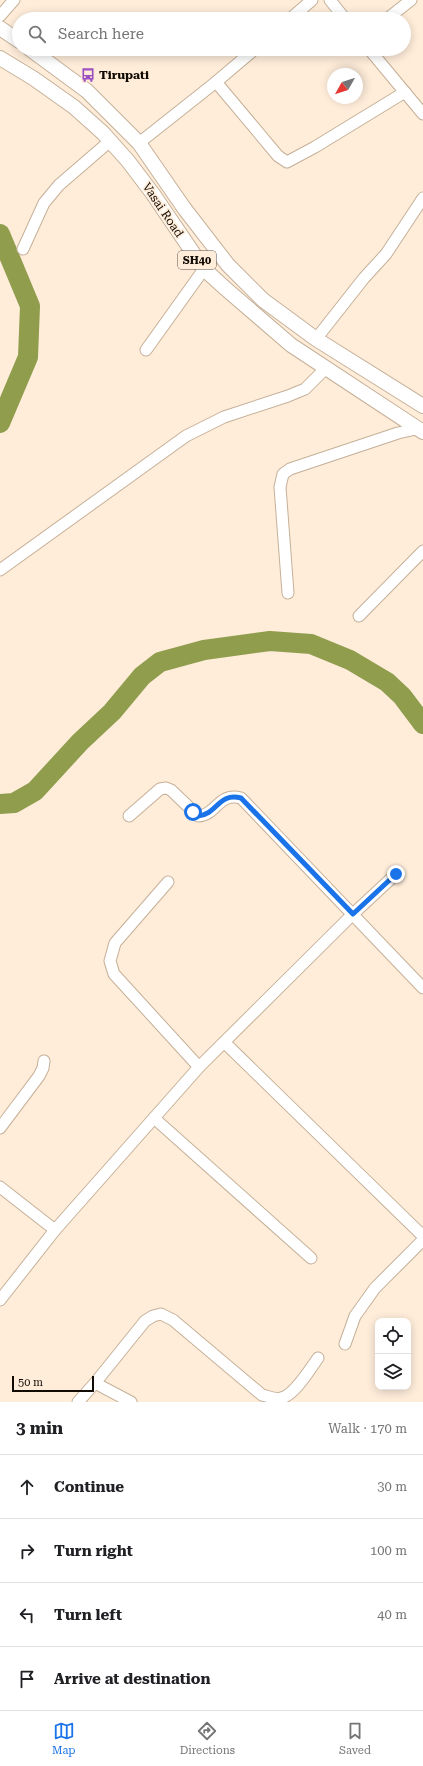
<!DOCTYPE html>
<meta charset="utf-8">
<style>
body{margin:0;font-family:"Roboto Serif",serif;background:#f6f6f6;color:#202124}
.controls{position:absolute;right:12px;bottom:12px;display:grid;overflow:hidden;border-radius:8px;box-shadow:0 2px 10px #0003}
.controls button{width:36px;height:36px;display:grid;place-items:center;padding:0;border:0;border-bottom:1px solid #e0e0e0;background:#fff;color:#202124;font:20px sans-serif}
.compass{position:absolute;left:327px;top:68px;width:36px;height:36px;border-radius:50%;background:#fff;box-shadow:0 2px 10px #0003;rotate:231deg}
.scale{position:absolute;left:12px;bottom:10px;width:82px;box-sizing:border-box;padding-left:4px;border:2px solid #120b04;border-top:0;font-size:11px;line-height:14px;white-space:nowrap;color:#120b04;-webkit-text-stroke:3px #ffedda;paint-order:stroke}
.stop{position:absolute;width:12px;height:12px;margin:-9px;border:3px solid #1a73e8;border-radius:50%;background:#fff}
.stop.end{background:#1a73e8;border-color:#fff;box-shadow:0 1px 4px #0008}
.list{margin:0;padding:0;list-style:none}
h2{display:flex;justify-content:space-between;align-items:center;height:52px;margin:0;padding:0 16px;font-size:17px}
h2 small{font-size:13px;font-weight:400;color:#757577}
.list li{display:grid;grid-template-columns:26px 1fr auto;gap:12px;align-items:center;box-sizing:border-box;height:64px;padding:0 16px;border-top:1px solid #e0e0e0}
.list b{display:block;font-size:15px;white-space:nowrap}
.list em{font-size:13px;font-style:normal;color:#757577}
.icon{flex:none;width:22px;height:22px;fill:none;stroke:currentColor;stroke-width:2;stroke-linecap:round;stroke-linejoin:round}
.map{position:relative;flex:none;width:423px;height:1402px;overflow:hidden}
.search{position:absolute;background:#fff;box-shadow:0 2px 10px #0003;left:12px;right:12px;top:12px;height:44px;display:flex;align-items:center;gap:10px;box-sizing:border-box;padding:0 14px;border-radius:22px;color:#757577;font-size:15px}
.sheet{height:308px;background:#fff}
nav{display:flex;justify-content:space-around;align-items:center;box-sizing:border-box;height:56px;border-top:1px solid #e0e0e0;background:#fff;font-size:11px;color:#757577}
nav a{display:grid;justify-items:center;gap:2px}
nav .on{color:#1a73e8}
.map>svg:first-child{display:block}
</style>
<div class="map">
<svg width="423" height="1402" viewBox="0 0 423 1402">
<rect width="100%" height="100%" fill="#ffedda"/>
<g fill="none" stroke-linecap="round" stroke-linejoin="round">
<g stroke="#8f9d4d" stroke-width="20">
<path d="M0,234L30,306L28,357L0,423"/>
<path d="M0,804L14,803L35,791L80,742L112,712L142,676L160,662L204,650L270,641L311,644L350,660L387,682L402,696L423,724"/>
</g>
<defs>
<g id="minor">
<path d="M330,0L345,19"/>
<path d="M0,16L14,0"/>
<path d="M290,19L312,0"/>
<path d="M387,19L411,0"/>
<path d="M369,49L423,114"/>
<path d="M216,82L278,156L287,162L315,147L405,92"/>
<path d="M139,143L216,82L255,49"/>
<path d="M23,249L44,203L59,185L110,141"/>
<path d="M316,339L364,278L386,254L423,198"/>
<path d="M146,350L204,269"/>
<path d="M0,570L186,436L224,417L288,396L305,389L326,368"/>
<path d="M288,593L280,487L283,474L290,469L398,433L416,429"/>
<path d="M359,616L423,551"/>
<path d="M129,816L160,789L166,788L171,790L198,816C217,815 218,792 241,798L423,988"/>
<path d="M168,882L115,943L110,961L114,974L199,1067"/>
<path d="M224,1042L423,1236"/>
<path d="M154,1118L311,1258"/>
<path d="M0,1128L39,1076L43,1068L44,1061"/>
<path d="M0,1187L55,1230"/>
<path d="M0,1300L55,1230L199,1067L353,914L396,874"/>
<path d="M345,1344L355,1316L375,1288L423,1240"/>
<path d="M78,1402L95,1383"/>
<path d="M131,1402L95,1383L145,1321L153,1316L161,1314L173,1320L262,1395C268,1396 275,1400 281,1398C294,1396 310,1369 318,1358"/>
</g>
<g id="major">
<path d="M0,28L19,41"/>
<path d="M30,49L87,91L139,143L184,208L228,265L263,300L316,339L423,406"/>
<path d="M0,58L33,78L74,107L103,133L128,161L153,194L204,269L226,289L291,345L423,432"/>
</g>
</defs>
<use href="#minor" stroke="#c5b098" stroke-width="13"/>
<use href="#major" stroke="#c5b098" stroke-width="16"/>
<use href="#minor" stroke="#fff" stroke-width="11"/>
<use href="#major" stroke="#fff" stroke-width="14"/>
</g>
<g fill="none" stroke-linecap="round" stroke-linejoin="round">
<path stroke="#1a73e8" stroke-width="5" d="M193,812L198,816C217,815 218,792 241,798L353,914L396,874"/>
</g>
<defs>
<symbol id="bus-bare" viewBox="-9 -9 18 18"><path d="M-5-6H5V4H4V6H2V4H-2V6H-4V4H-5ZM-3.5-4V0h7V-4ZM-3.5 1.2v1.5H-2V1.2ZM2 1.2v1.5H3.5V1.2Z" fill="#9c51c3" stroke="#ffedda" stroke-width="2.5" paint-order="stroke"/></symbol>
</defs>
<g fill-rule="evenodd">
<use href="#bus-bare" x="78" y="65" width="20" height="20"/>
</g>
<g text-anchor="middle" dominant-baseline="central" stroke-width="3.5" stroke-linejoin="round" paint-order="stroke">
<rect fill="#ffedda" stroke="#594f44" stroke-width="1" x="178" y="251" width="38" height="18" rx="3"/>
<g font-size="11" font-weight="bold" fill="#120b04">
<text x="197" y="260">SH40</text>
</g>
<g font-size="12" font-weight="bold" fill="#120b04" stroke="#ffedda" text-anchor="start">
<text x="99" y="75">Tirupati</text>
</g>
<g font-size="12" fill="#120b04" stroke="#ffedda">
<text transform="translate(163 210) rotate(56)">Vasai Road</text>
</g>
</g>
</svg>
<div class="controls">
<button><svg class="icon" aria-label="locate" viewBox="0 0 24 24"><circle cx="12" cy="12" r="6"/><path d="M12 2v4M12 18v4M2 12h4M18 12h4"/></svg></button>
<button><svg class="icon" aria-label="layers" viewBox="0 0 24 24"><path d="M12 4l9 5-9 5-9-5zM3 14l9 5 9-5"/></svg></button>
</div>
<svg class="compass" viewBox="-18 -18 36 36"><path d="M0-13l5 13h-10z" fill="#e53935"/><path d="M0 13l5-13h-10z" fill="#757577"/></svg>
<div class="scale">50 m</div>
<div class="stop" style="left:193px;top:812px"></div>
<div class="stop end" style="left:396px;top:874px"></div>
<div class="search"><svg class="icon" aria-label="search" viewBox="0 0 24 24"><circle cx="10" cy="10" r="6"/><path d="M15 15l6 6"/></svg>Search here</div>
</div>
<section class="sheet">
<h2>3 min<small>Walk · 170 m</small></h2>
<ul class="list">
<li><svg class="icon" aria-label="ahead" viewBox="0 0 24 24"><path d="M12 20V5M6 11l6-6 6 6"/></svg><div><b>Continue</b></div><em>30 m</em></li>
<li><svg class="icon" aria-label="right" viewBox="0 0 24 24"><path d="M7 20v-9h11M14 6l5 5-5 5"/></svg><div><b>Turn right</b></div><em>100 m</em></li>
<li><svg class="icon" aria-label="left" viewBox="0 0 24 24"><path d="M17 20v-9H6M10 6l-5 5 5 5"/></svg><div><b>Turn left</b></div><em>40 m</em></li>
<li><svg class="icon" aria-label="arrive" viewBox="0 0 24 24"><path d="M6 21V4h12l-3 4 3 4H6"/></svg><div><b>Arrive at destination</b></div></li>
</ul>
</section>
<nav>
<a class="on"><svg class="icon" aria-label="map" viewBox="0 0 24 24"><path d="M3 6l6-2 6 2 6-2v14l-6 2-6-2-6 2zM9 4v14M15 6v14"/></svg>Map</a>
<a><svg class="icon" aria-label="directions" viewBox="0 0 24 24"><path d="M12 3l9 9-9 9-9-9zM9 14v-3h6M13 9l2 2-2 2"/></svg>Directions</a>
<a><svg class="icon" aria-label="saved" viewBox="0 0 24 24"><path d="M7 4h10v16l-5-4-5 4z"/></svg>Saved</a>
</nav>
